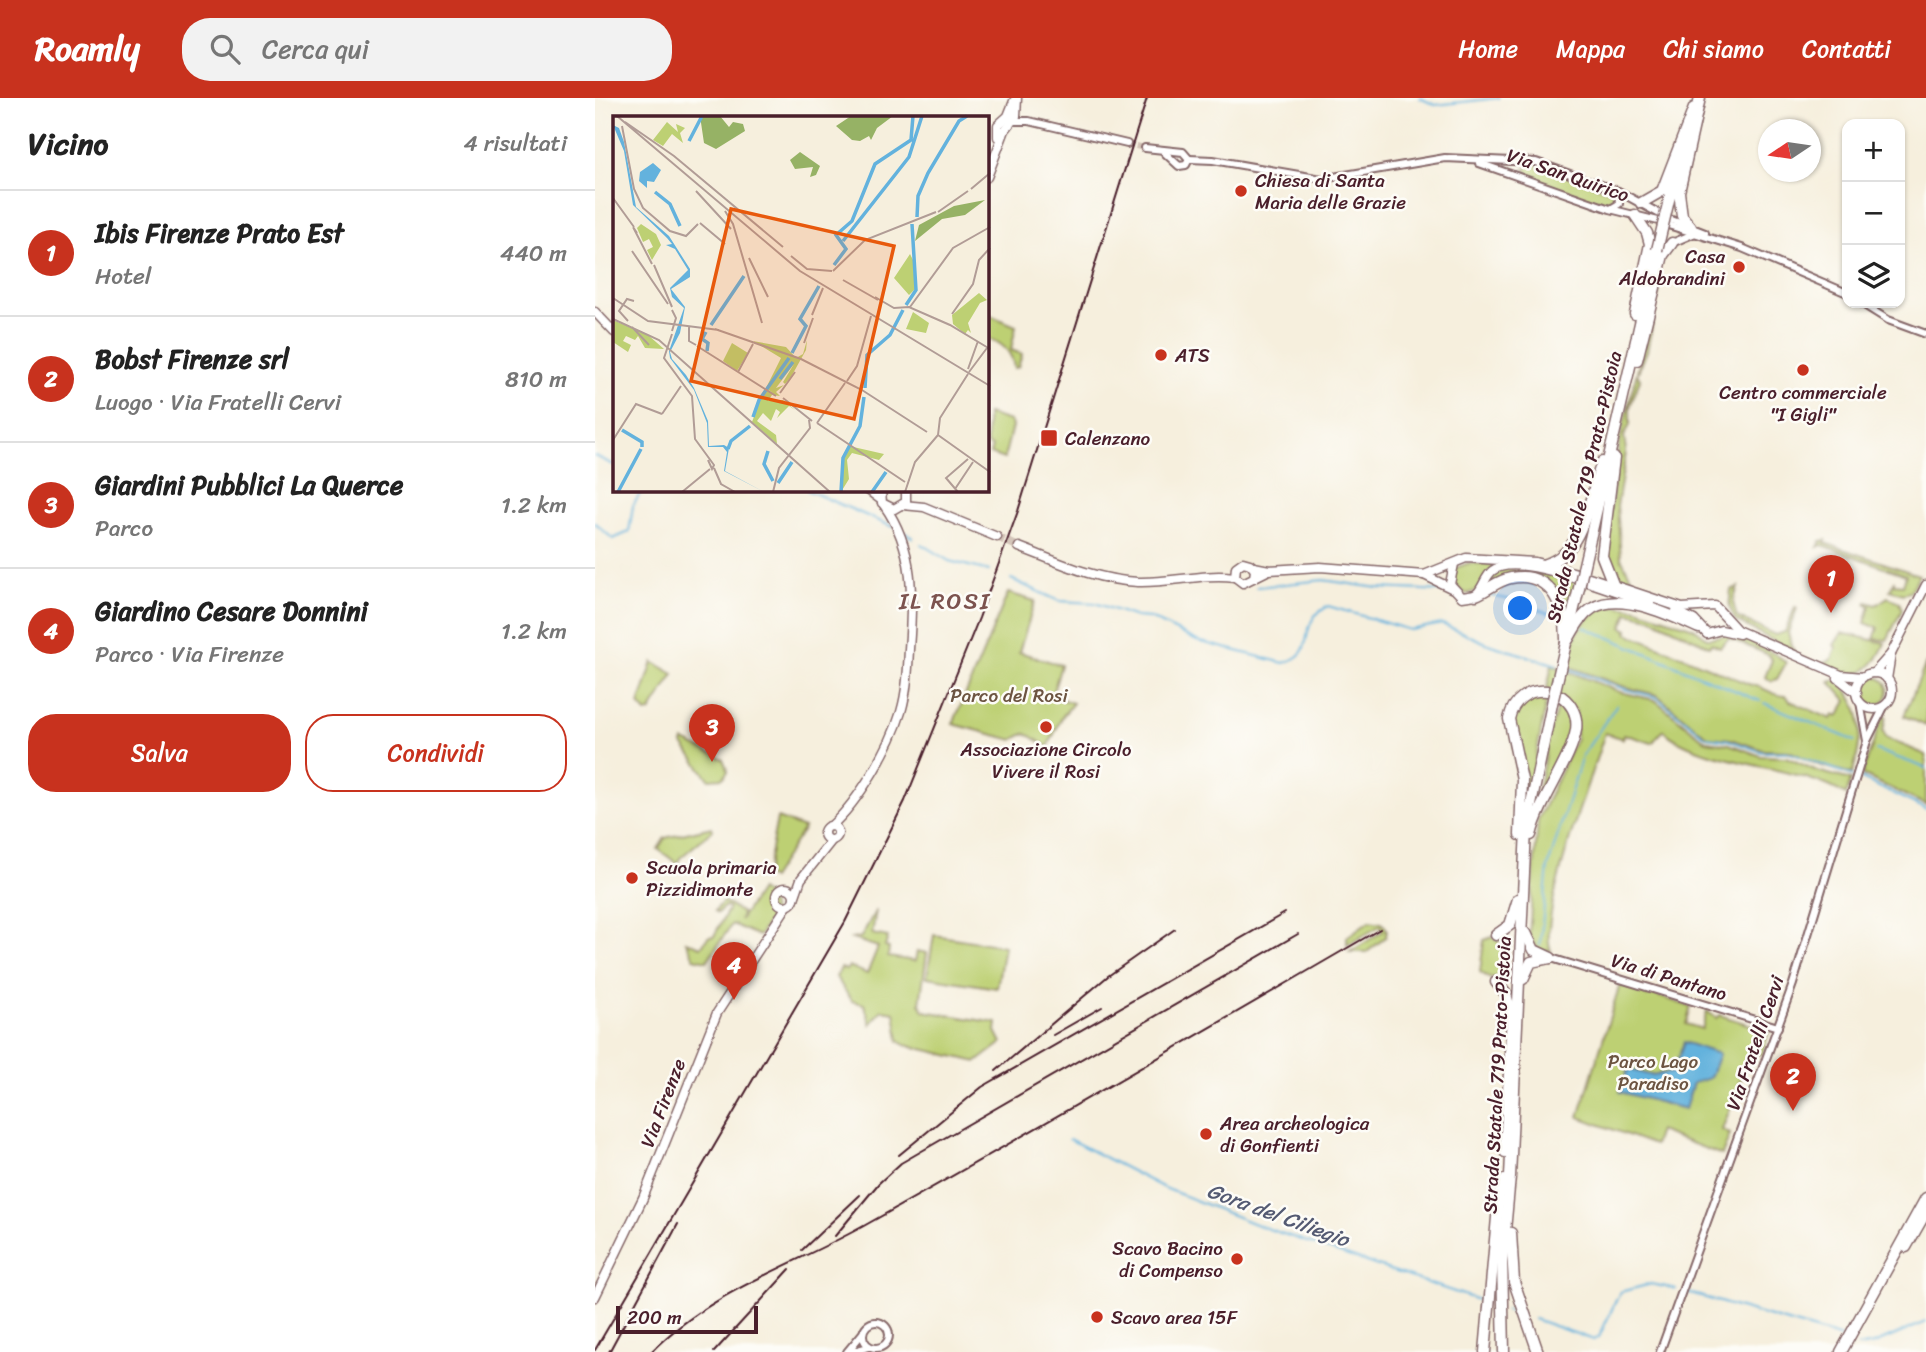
<!DOCTYPE html>
<html lang="it">
<meta charset="utf-8">
<style>
body{margin:0;font-family:Sriracha,sans-serif;background:#f2f2f2;color:#222}
.controls{position:absolute;right:21px;top:21px;display:grid;overflow:hidden;border-radius:14px;box-shadow:0 2px 5px #0004}
.controls button{width:63px;height:63px;display:grid;place-items:center;padding:0;border:0;border-bottom:2px solid #e0e0e0;background:#fff;color:#222;font:35px sans-serif}
.compass{position:absolute;left:1163px;top:21px;width:63px;height:63px;border-radius:50%;background:#fff;box-shadow:0 2px 5px #0004;rotate:257deg}
.scale{position:absolute;left:21px;bottom:18px;width:142px;box-sizing:border-box;padding-left:7px;border:4px solid #4a1f2b;border-top:0;font-size:19px;line-height:24px;white-space:nowrap;color:#4a1f2b;-webkit-text-stroke:5px #fdfcf7;paint-order:stroke}
.you{position:absolute;left:926px;top:511px;width:24px;height:24px;margin:-18px;border:5px solid #fff;border-radius:50%;background:#1a73e8;box-shadow:0 0 0 10px #1a73e833}
.badge{display:grid;place-items:center;width:46px;height:46px;border-radius:50%;background:#c8321e;color:#fff;font-size:23px;font-weight:700}
.pin{position:absolute;translate:-50% -58px;filter:drop-shadow(0 2px 4px #0008)}
.pin::after{content:'';position:absolute;top:37px;width:24px;height:21px;background:inherit;clip-path:polygon(0 0,100% 0,50% 100%)}
.list{margin:0;padding:0;list-style:none}
h2{display:flex;justify-content:space-between;align-items:center;height:91px;margin:0;padding:0 28px;font-size:30px}
h2 small{font-size:23px;font-weight:400;color:#767676}
.list li{display:grid;grid-template-columns:46px 1fr auto;gap:21px;align-items:center;box-sizing:border-box;height:126px;padding:0 28px;border-top:2px solid #e0e0e0}
.list b{display:block;font-size:26px;white-space:nowrap}
.list p{margin:0;font-size:23px;white-space:nowrap;color:#767676}
.list em{font-size:23px;font-style:normal;color:#767676}
.actions{display:flex;gap:14px;padding:21px 28px}
.actions a{flex:1;padding:16px 0;border:2px solid #c8321e;border-radius:28px;text-align:center;font-size:24px;color:#c8321e}
.actions .main{background:#c8321e;color:#fff}
.icon{flex:none;width:38px;height:38px;fill:none;stroke:currentColor;stroke-width:2;stroke-linecap:round;stroke-linejoin:round}
.map{position:relative;flex:none;width:1331px;height:1254px;overflow:hidden}
header{display:flex;align-items:center;gap:42px;box-sizing:border-box;height:98px;padding:0 35px;background:#c8321e;color:#fff}
header strong{font-size:33px}
nav{display:flex;gap:38px;margin-inline-start:auto;font-size:24px}
.search{width:490px;height:63px;background:#f2f2f2;display:flex;align-items:center;gap:18px;box-sizing:border-box;padding:0 24px;border-radius:28px;color:#767676;font-size:26px}
main{display:flex}
aside{flex:1;background:#fff}
.map>svg:first-child{display:block}
</style>
<header>
<strong>Roamly</strong>
<div class="search"><svg class="icon" aria-label="search" viewBox="0 0 24 24"><circle cx="10" cy="10" r="6"/><path d="M15 15l6 6"/></svg>Cerca qui</div>
<nav><a>Home</a><a>Mappa</a><a>Chi siamo</a><a>Contatti</a></nav>
</header>
<main>
<aside>
<h2>Vicino<small>4 risultati</small></h2>
<ul class="list">
<li><span class="badge">1</span><div><b>Ibis Firenze Prato Est</b><p>Hotel</p></div><em>440 m</em></li>
<li><span class="badge">2</span><div><b>Bobst Firenze srl</b><p>Luogo · Via Fratelli Cervi</p></div><em>810 m</em></li>
<li><span class="badge">3</span><div><b>Giardini Pubblici La Querce</b><p>Parco</p></div><em>1.2 km</em></li>
<li><span class="badge">4</span><div><b>Giardino Cesare Donnini</b><p>Parco · Via Firenze</p></div><em>1.2 km</em></li>
</ul>
<div class="actions"><a class="main">Salva</a><a>Condividi</a></div>
</aside>
<div class="map">
<svg width="1331" height="1254" viewBox="0 0 1331 1254">
<rect width="100%" height="100%" fill="#fdfcf7"/>
<filter id="ink" filterUnits="userSpaceOnUse"><feTurbulence type="fractalNoise" baseFrequency=".0143" numOctaves="2"/><feDisplacementMap in="SourceGraphic" scale="14" xChannelSelector="R" yChannelSelector="G"/><feConvolveMatrix kernelMatrix="1 2 1 2 8 2 1 2 1" color-interpolation-filters="sRGB"/></filter>
<filter id="wash" filterUnits="userSpaceOnUse"><feTurbulence type="fractalNoise" baseFrequency=".00686" numOctaves="4" result="noise"/><feDisplacementMap in="SourceGraphic" scale="28" xChannelSelector="R" yChannelSelector="G"/><feGaussianBlur stdDeviation="1.57" result="paint"/><feColorMatrix in="noise" values="0 0 0 0 0 0 0 0 0 0 0 0 0 0 0 0 0 1.4 0 .05"/><feComposite in="paint" operator="in"/></filter>
<g filter="url(#wash)">
<rect width="100%" height="100%" fill="#f6efdd"/>
<g fill="#bdd073" stroke="#84784f" stroke-width="2">
<path d="M936,65L1019,94L1023,104L1015,108L934,79L930,71Z"/>
<path d="M1067,178L1052,253L1042,276L1045,281L1035,309V327L1029,338L1031,354L1022,408L1026,460L1037,481L1048,493L1021,483L1009,463L1025,340Z"/>
<path d="M392,216L421,228L416,252L427,256L423,269L419,270C417,254 407,244 392,241Z"/>
<path d="M392,316L415,323L417,328L409,361L395,356L397,349L392,347Z"/>
<path d="M1231,442L1230,445L1324,477L1315,494L1308,496L1295,492L1299,482V486L1308,487L1311,477L1227,447L1223,449L1226,443Z"/>
<path d="M874,465L907,467L881,493L871,496L858,485L860,470Z"/>
<path d="M910,471L961,477L981,486L973,516L968,505L941,479L892,487L897,477Z"/>
<path d="M1143,489L1138,504L1142,519L1180,537L1190,534L1200,509L1202,510L1193,535L1199,554L1140,522L1134,508L1136,492Z"/>
<path d="M413,495L440,503L424,554L466,567L457,598L478,605L467,619L453,649L431,635L418,642L358,626Z"/>
<path d="M1293,499L1304,504L1307,512L1292,542L1279,541L1283,530L1270,525L1275,508L1271,506L1272,504L1281,507Z"/>
<path d="M1014,507L1043,511L1099,530L1112,540C1120,540 1127,536 1135,537C1146,538 1186,557 1191,565L1182,581L1177,583L1170,579L1177,562L1174,557L1134,540L1125,549L1116,545L1114,548L1056,520L1033,515L1027,529L1033,532L1032,535L1156,587C1169,588 1177,598 1191,598L1195,603L1236,621L1238,617L1243,619L1252,603L1235,584L1241,582C1272,606 1268,642 1257,676L1224,667L1194,653L1168,652L1136,641L1113,639L1062,597L1030,589L972,568C980,535 983,522 1014,507Z"/>
<path d="M1247,535L1290,545C1278,575 1257,586 1229,564L1237,561L1241,550L1239,547Z"/>
<path d="M58,564L79,576L55,614L51,615L44,607Z"/>
<path d="M1331,565V628L1309,618Z"/>
<path d="M957,567L1025,594L1060,602L1111,643L1134,646L1166,658L1191,659L1222,673L1256,682L1251,697C1202,666 1105,667 1068,632L1057,645L1029,636L1028,641L1010,635C997,675 942,821 956,853L943,852L934,837L943,722L981,640V613L952,590Z"/>
<circle cx="1279" cy="593" r="14"/>
<path d="M953,595L928,728L916,624L928,601Z"/>
<path d="M965,600C997,626 947,693 937,725L954,637Z"/>
<path d="M1288,617L1291,618L1288,633L1291,640L1331,657V707L1267,677Z"/>
<path d="M89,643L128,661L133,673L128,680L114,681L87,645Z"/>
<path d="M182,720L209,730L176,781L171,778Z"/>
<path d="M117,729L118,732L85,760L83,766L63,751L70,740Z"/>
<path d="M165,792L175,800L178,816L164,838L137,826L112,863L99,860L91,843L106,849L113,839L119,838L134,810L130,808L123,815L120,813L128,803L147,815L145,822Z"/>
<path d="M281,812L277,836L293,839L290,849L294,850L293,859L320,863L322,853L332,855L325,905L329,913L402,925L401,933L407,945L382,964L310,947L304,943L300,914L287,912L276,926L269,906L257,903L241,879L246,870L252,872L254,868L272,876L283,849L257,841L266,839Z"/>
<path d="M774,823L787,825L792,831L791,839L772,854H755L788,833L785,828L752,847V839Z"/>
<path d="M339,837L409,848L402,890L332,879Z"/>
<path d="M898,839L907,847V872L903,878L896,881L885,874L889,842Z"/>
<path d="M1025,886L1048,893L1052,898L1054,895L1096,909L1091,926L1107,931L1112,913L1121,920L1125,917L1174,933L1167,957L1156,954L1127,1032L1135,1036L1127,1057L1064,1033L1059,1047L984,1019Z"/>
</g>
<path fill="#63b2dd" stroke="#566884" stroke-width="2" d="M1089,944L1124,956L1115,980L1098,985L1090,1011L1025,994L1033,971L1055,977L1078,974Z"/>
<g fill="none" stroke-linecap="round" stroke-linejoin="round">
<g stroke="#63b2dd" stroke-width="2">
<path d="M825,0L840,7L904,0"/>
<path d="M0,358L19,367"/>
<path d="M212,392L298,429"/>
<path d="M0,425L18,441L34,434L38,408L47,392"/>
<path d="M306,432L318,440"/>
<path d="M326,446L354,463L394,473"/>
<path d="M416,481L464,503L500,505L541,519L555,520L602,543L689,565C719,556 706,539 719,519C722,515 729,511 733,508L815,532L847,526L896,547L962,567"/>
<path d="M662,489L728,482L783,490L850,493"/>
<path d="M892,497L922,503L961,518"/>
<path d="M989,529L1165,603"/>
<path d="M971,570L1029,591L1061,599L1111,639L1133,642L1167,654H1192L1258,678"/>
<path d="M1169,605L1260,643"/>
<path d="M1281,652L1331,670"/>
<path d="M1263,679L1331,711"/>
<path d="M945,847L953,769L987,658L1022,606"/>
<path d="M474,1041L567,1089L665,1128L889,1204"/>
<path d="M1094,1195L1247,1240"/>
<path d="M911,1212L926,1217"/>
<path d="M939,1221L999,1242L1004,1239L1025,1194L1056,1186L1081,1191"/>
<path d="M1263,1249L1279,1246L1331,1224"/>
</g>
</g>
</g>
<g filter="url(#ink)">
<g fill="none" stroke-linecap="round" stroke-linejoin="round">
<path stroke="#d4c5b9" stroke-width="6" stroke-dasharray="6 3" stroke-linecap="butt" d="M532,46L550,50"/>
<path stroke="#d4c5b9" stroke-width="8" stroke-dasharray="8 4" stroke-linecap="butt" d="M402,439L424,449"/>
<defs>
<g id="minor">
<path d="M417,23H434L532,46"/>
<path d="M550,50L588,54L594,61"/>
<path d="M570,55L584,68L591,67L594,61"/>
<path d="M594,61L618,62L727,81L850,60L941,64L1023,93L1065,116"/>
<path d="M884,65L1015,111L1063,123"/>
<path d="M1017,110L1024,106L1023,93"/>
<path d="M1074,121L1110,135"/>
<path d="M1073,127L1147,150L1252,195"/>
<path d="M1077,145L1098,136"/>
<path d="M1266,205L1293,222L1331,236"/>
<path d="M1265,604L1272,643"/>
<path d="M956,860L1183,929"/>
<circle cx="281" cy="1237" r="13"/>
<path d="M252,1254L267,1236"/>
<path d="M255,1254L274,1249"/>
<path d="M1065,1254L1198,886L1272,643L1290,607"/>
</g>
<g id="major">
<path d="M403,39V27L413,18L419,3"/>
<path d="M392,79L410,32L421,18L422,0"/>
<path d="M0,214L19,234"/>
<path d="M273,392L285,401"/>
<path d="M286,392L287,405L299,411L311,404V392"/>
<path d="M308,407L329,409L402,439"/>
<path d="M424,449C463,464 500,482 543,484C576,485 608,475 640,479"/>
<path d="M859,466L855,486L867,499L881,497C888,490 890,479 897,473C914,459 962,474 981,480"/>
<path d="M659,469L674,472L725,469L829,477L871,460L940,464L982,475"/>
<path d="M829,477L858,491"/>
<path d="M991,478L1087,510L1120,508L1142,532L1246,577L1268,579"/>
<path d="M659,480L660,472L655,466L648,464L641,469L640,479L648,485L674,472"/>
<path d="M990,483L1055,505"/>
<path d="M1081,513L1099,522L1112,536L1126,532L1144,536"/>
<path d="M1296,556L1331,487"/>
<path d="M1279,575L1296,556L1292,581"/>
<circle cx="1279" cy="593" r="18"/>
<path d="M1243,580L1262,595"/>
<path d="M236,728C264,703 295,650 306,614C312,594 313,572 314,551C318,499 320,451 289,407"/>
<circle cx="236" cy="735" r="7"/>
<circle cx="190" cy="799" r="9"/>
<path d="M199,801L206,781L237,742"/>
<path d="M0,1199L48,1100L122,915L192,808"/>
</g>
<g id="highway">
<path d="M1074,102L1090,49"/>
<path d="M1046,105L1067,93L1099,10"/>
<path d="M1096,129L1087,118L1084,94L1105,0"/>
<path d="M1040,216L1055,146L1052,135L1040,117"/>
<path d="M1042,262L1068,157L1077,145"/>
<path d="M950,466C989,456 995,397 1007,364"/>
<path d="M988,471L1062,152"/>
<path d="M1018,486L1007,458L1019,360"/>
<path d="M881,497C893,492 903,482 916,480C957,472 972,512 971,545"/>
<path d="M975,527L984,490"/>
<path d="M971,545C979,532 985,518 998,510C1027,493 1077,518 1104,530"/>
<path d="M925,737L927,682L914,621C918,602 933,591 952,593"/>
<path d="M936,737C945,701 976,662 981,632C983,618 977,606 966,598"/>
<path d="M931,835L939,852L956,860"/>
<path d="M901,837L915,827L923,801"/>
<path d="M928,881L936,864L955,860"/>
<path d="M901,884L911,896L917,918"/>
<path d="M910,1054L917,915"/>
<path d="M916,1135L919,1184L943,1254"/>
<path d="M1311,1149L1331,1114"/>
<path d="M907,1160L909,1254"/>
<path d="M907,1165L915,1079L931,731L958,601"/>
<path d="M890,1254L904,1097L909,1082"/>
<path d="M1246,1254L1331,1100"/>
</g>
</defs>
<use href="#minor" stroke="#866869" stroke-width="10"/>
<use href="#major" stroke="#866869" stroke-width="11"/>
<use href="#highway" stroke="#866869" stroke-width="13"/>
<use href="#minor" stroke="#fff" stroke-width="6"/>
<use href="#major" stroke="#fff" stroke-width="8"/>
<use href="#highway" stroke="#fff" stroke-width="10"/>
<g stroke="#4a1f2b" stroke-width="2">
<path d="M458,937L507,909"/>
<path d="M401,973L513,878L580,831"/>
<path d="M304,1057L387,989L690,815"/>
<path d="M240,1138L284,1085L306,1065L703,836"/>
<path d="M207,1152L265,1097"/>
<path d="M0,1252L250,824L310,703L384,520L423,413L552,0"/>
<path d="M14,1254L83,1126"/>
<path d="M56,1254C116,1192 201,1167 274,1125C445,1029 615,930 785,831"/>
<path d="M119,1254L195,1171"/>
</g>
<defs>
<g id="highway-bridge">
<path d="M1062,152L1074,102"/>
<path d="M984,490L988,471"/>
<path d="M958,601L971,545"/>
</g>
</defs>
<use href="#highway-bridge" stroke="#866869" stroke-width="13" stroke-linecap="butt"/>
<use href="#highway-bridge" stroke="#fff" stroke-width="10"/>
</g>
</g>
<g fill="#c8321e" stroke="#fdfcf7" stroke-width="2.5">
<circle cx="646" cy="93" r="7"/>
<circle cx="1144" cy="169" r="7"/>
<circle cx="566" cy="257" r="7"/>
<circle cx="1208" cy="272" r="7"/>
<rect x="445" y="331" width="18" height="18" rx="3.5"/>
<circle cx="451" cy="629" r="7"/>
<circle cx="37" cy="780" r="7"/>
<circle cx="611" cy="1036" r="7"/>
<circle cx="642" cy="1161" r="7"/>
<circle cx="502" cy="1219" r="7"/>
</g>
<g text-anchor="middle" dominant-baseline="central" stroke-width="5" stroke-linejoin="round" paint-order="stroke">
<g font-size="19" fill="#4a1f2b" stroke="#fdfcf7">
<text transform="translate(973 77) rotate(19)">Via San Quirico</text>
<text transform="translate(989 389) rotate(-77)">Strada Statale 719 Prato-Pistoia</text>
<text transform="translate(1074 879) rotate(17)">Via di Pantano</text>
<text transform="translate(1160 945) rotate(-71)">Via Fratelli Cervi</text>
<text transform="translate(902 977) rotate(-87)">Strada Statale 719 Prato-Pistoia</text>
<text transform="translate(68 1005) rotate(-69)">Via Firenze</text>
</g>
<g font-size="19" fill="#4a1f2b" stroke="#fdfcf7" text-anchor="start">
<text x="660" y="82">Chiesa di Santa<tspan x="660" dy="22">Maria delle Grazie</tspan></text>
<text x="1130" y="158" text-anchor="end">Casa<tspan x="1130" dy="22">Aldobrandini</tspan></text>
<text x="580" y="257">ATS</text>
<text x="1208" y="294" text-anchor="middle">Centro commerciale<tspan x="1208" dy="22">"I Gigli"</tspan></text>
<text x="470" y="340">Calenzano</text>
<text x="451" y="651" text-anchor="middle">Associazione Circolo<tspan x="451" dy="22">Vivere il Rosi</tspan></text>
<text x="51" y="769">Scuola primaria<tspan x="51" dy="22">Pizzidimonte</tspan></text>
<text x="625" y="1025">Area archeologica<tspan x="625" dy="22">di Gonfienti</tspan></text>
<text x="628" y="1150" text-anchor="end">Scavo Bacino<tspan x="628" dy="22">di Compenso</tspan></text>
<text x="516" y="1219">Scavo area 15F</text>
</g>
<g font-size="19" fill="#6c5441" stroke="#fdfcf7">
<text x="414" y="597">Parco del Rosi</text>
<text x="1058" y="963">Parco Lago<tspan x="1058" dy="22">Paradiso</tspan></text>
</g>
<g font-size="21" font-style="italic" fill="#545a72" stroke="#fdfcf7">
<text transform="translate(683 1117) rotate(20)">Gora del Ciliegio</text>
</g>
<g font-size="23" letter-spacing="2" fill="#7c534f" stroke="#fdfcf7">
<text x="350" y="503">IL ROSI</text>
</g>
</g>
<g transform="translate(18 18)">
<rect width="376" height="376" fill="#f6efdd"/>
<path d="M54,6L65,16L63,8L72,12L67,17L70,27L59,18L50,30L40,24ZM28,108L43,118L48,129L39,144L34,134L40,131L36,123L30,126L24,112ZM297,138L300,144L302,173L296,179L281,162ZM366,177L374,184L367,187L355,207L358,217L355,214L352,218L340,208L339,199ZM300,196L316,207L313,217L293,213ZM0,204L35,219L51,233L32,232L25,220L22,224L13,220L10,225L18,229L15,236L0,226ZM194,224L193,234L178,261L172,268L170,266L181,248L163,272L171,269L163,276L167,280L159,279L155,285L170,284L182,294L176,290L164,302L167,296L163,293L158,305L150,297L144,305L163,319L164,328L139,306L147,284L155,274L160,277L153,272L168,242L140,225L173,231L183,242L190,238ZM119,227L135,237L124,255L110,245ZM236,330L271,338L266,344L239,337L234,344L236,363L228,376L230,342Z" fill="#bdd073"/>
<path d="M87,0H107L116,11L120,6L130,8L132,15L103,33L91,27ZM238,0H280L264,12L258,24L256,20L247,25L239,24L223,10ZM187,36L207,50L203,59L197,61L200,51L182,53L177,44ZM372,84L352,99L329,103L302,125L306,109L341,90Z" fill="#96b265"/>
<path d="M0,9L6,12L11,26L23,91L56,120L77,153V161L58,173L72,191L67,217L57,236L59,243L73,259L81,272L95,305L96,330L111,329L116,332L112,355L151,376L111,355L114,336L110,331H95L94,307L81,274L57,242L56,235L71,192L59,181L57,172L75,154L62,133L53,129L59,128L54,122L20,89L11,35ZM40,47L48,54L41,66L34,65V72L26,65L27,56Z" fill="#63b2dd"/>
<path fill="none" stroke="#63b2dd" stroke-width="3.5" d="M76,25L89,0M42,76L57,88L67,110M304,101L305,80L315,57L346,5L354,0M230,125L296,41L309,0M221,149L233,133L223,119L239,105L262,48L298,24L300,0M293,189L303,174L299,108M98,209L131,160M93,216L89,223L95,227L94,235M179,237L193,210L187,203L206,170M167,263L180,246M252,272L254,239L277,219L290,194M140,301L146,284L176,242M9,314L29,326V331M115,333L118,325L137,310M155,335L151,348L160,365M165,367L179,346M5,376L28,333M228,376L230,342L247,310L251,281M259,376L273,356"/>
<path fill="none" stroke="#b19c96" stroke-width="2" d="M4,0L187,155L377,270M12,6L61,40L170,131M9,10L21,73L30,92L57,115L73,120L85,108M358,73L377,57M83,75L118,113M0,82L21,111M112,95L120,108L149,207M325,96L355,75M87,107L112,128M24,117L20,111L39,148M19,135L55,188M178,140L194,153L219,155M136,142L155,181M41,149L59,191M220,155L252,124L323,96M230,164L265,184M262,181L281,192L296,191L337,209L377,233M0,182L35,205L106,214M297,191L340,132L377,111M339,198L360,168L366,144L377,132M199,199L210,172M0,203L46,224L217,376M15,205L6,195L14,183L21,185M76,210V225L83,229M19,211L36,229M102,213L188,243L249,274L314,316M59,215L63,202L59,194M59,218L51,242L79,280L82,323L101,349L99,353L95,344M191,227L200,202M84,230L163,280M355,253L365,225M125,256L140,228M356,256L374,232M234,265L244,250L258,200M167,277L182,256M170,282L199,305M49,298L68,270M204,307L292,366M204,307L232,267M325,319L377,356M0,324L23,288L49,298M101,352L108,368L122,376M342,373L360,346M69,376L97,353M160,376L166,352L197,312L196,304M292,376L302,346L325,319L327,302L355,258M345,376L333,362L355,343"/>
<path fill="#e8590c" fill-opacity="0.15" stroke="#e8590c" stroke-width="3.5" d="M118,93L281,130L241,303L78,265Z"/>
<rect width="376" height="376" fill="none" stroke="#4a1f2b" stroke-width="3.5"/>
</g>
</svg>
<div class="controls">
<button>+</button>
<button>−</button>
<button><svg class="icon" aria-label="layers" viewBox="0 0 24 24"><path d="M12 4l9 5-9 5-9-5zM3 14l9 5 9-5"/></svg></button>
</div>
<svg class="compass" viewBox="-18 -18 36 36"><path d="M0-13l5 13h-10z" fill="#e53935"/><path d="M0 13l5-13h-10z" fill="#767676"/></svg>
<div class="scale">200 m</div>
<div class="you"></div>
<div class="pin badge" style="left:1236px;top:515px">1</div>
<div class="pin badge" style="left:1198px;top:1013px">2</div>
<div class="pin badge" style="left:117px;top:664px">3</div>
<div class="pin badge" style="left:139px;top:902px">4</div>
</div>
</main>
